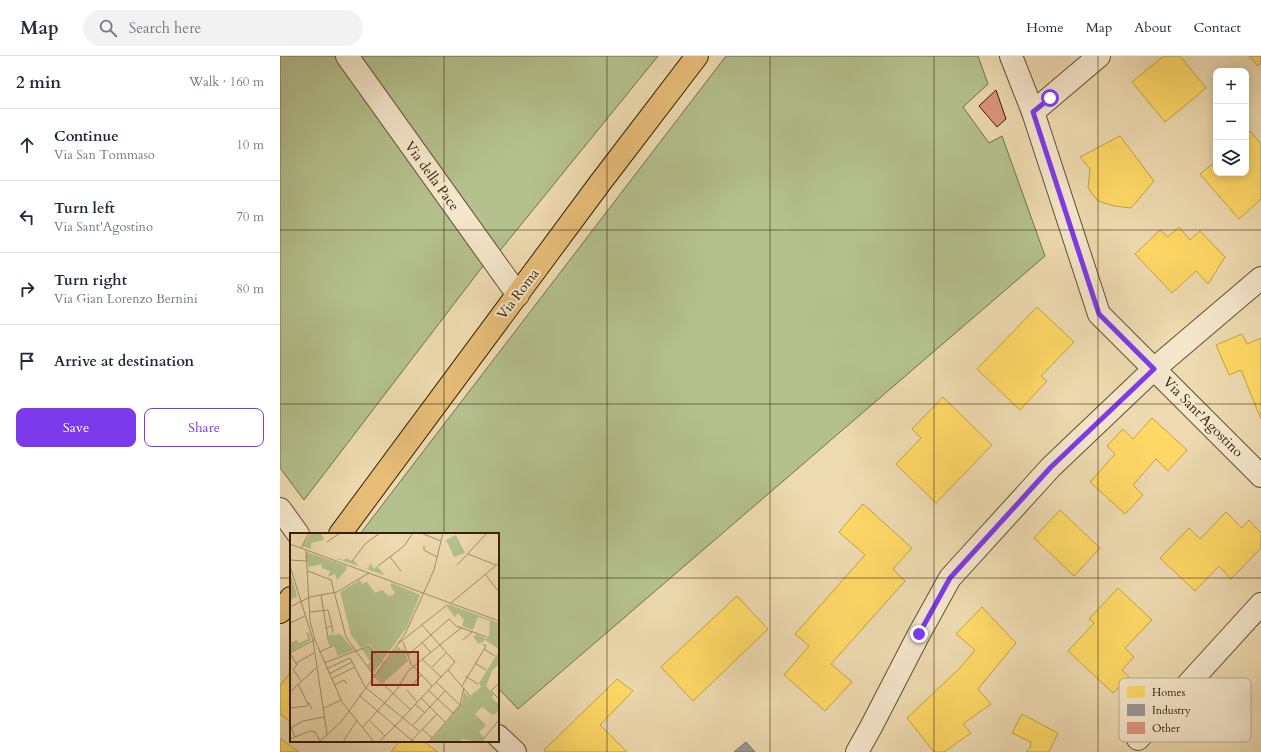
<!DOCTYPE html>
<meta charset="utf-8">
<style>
body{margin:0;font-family:Cardo,serif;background:#f2f2f3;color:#1f2937}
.controls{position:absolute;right:12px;top:12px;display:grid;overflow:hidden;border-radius:8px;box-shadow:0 2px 10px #0003}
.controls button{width:36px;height:36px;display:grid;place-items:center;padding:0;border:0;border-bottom:1px solid #e0e1e3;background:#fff;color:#1f2937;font:20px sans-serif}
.stop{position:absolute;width:12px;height:12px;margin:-9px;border:3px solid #7c3aed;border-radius:50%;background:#fff}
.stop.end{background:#7c3aed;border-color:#fff;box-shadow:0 1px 4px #0008}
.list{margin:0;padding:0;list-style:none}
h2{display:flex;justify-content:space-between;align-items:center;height:52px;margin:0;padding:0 16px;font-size:17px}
h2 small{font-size:13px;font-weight:400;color:#747a83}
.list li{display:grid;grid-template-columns:26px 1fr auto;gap:12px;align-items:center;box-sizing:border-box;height:72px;padding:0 16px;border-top:1px solid #e0e1e3}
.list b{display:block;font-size:15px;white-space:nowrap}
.list p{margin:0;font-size:13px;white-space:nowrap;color:#747a83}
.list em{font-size:13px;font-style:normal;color:#747a83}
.actions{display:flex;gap:8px;padding:12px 16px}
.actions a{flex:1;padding:9px 0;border:1px solid #7c3aed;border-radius:8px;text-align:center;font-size:14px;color:#7c3aed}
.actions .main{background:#7c3aed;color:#fff}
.icon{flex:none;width:22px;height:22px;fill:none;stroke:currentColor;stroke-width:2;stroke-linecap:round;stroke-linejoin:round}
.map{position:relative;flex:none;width:981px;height:696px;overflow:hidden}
header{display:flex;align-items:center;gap:24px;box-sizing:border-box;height:56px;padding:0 20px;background:#fff;border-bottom:1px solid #e0e1e3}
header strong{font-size:19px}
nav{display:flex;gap:22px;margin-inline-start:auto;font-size:14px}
.search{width:280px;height:36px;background:#f2f2f3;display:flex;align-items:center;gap:10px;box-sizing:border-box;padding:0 14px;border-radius:22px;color:#747a83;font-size:15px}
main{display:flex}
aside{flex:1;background:#fff}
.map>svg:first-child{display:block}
</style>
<header>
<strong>Map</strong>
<div class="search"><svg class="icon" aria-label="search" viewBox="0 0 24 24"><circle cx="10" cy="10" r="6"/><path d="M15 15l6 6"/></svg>Search here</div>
<nav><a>Home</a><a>Map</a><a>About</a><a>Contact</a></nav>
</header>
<main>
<aside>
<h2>2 min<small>Walk · 160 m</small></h2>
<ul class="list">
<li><svg class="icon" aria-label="ahead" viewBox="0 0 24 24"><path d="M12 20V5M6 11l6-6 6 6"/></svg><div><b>Continue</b><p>Via San Tommaso</p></div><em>10 m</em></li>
<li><svg class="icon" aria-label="left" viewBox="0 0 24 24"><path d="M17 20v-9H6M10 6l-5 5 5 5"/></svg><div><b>Turn left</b><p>Via Sant'Agostino</p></div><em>70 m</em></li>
<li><svg class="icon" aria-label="right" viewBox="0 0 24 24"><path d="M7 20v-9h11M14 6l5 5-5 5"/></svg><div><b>Turn right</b><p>Via Gian Lorenzo Bernini</p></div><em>80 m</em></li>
<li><svg class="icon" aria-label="arrive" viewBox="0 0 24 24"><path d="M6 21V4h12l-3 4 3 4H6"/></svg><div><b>Arrive at destination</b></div></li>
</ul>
<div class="actions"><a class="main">Save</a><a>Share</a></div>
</aside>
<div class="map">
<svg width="981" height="696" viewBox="0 0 981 696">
<rect width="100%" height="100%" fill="#eedab0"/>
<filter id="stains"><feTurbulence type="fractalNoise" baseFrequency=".005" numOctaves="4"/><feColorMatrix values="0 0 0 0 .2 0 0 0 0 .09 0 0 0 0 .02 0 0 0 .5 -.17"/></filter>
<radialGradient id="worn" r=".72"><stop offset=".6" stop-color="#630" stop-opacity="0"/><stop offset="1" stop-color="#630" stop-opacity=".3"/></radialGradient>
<g fill="#b4c18e" stroke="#747047">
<path d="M0,0H56L206,206L24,444L0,412Z"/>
<path d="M79,0H378L218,197Z"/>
<path d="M446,0H698L708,28L683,51L709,87L722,80L765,200L238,653L218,632V478H80Z"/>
</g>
<g fill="#ffd966" stroke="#c2a147">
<path d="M884,0H900L926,32L885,66L852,26Z"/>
<path d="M969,0H981V7L978,10Z"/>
<path d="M970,75L981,88V143L959,163L920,118L936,105V117H966V79Z"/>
<path d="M840,80L874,125L851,152L834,150L818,145L808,132L810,113L800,101Z"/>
<path d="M899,171L910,184L920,175L945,201L928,228L916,215L892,237L855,198L880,174L888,181Z"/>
<path d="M757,251L794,286L761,320L767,325L740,354L697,313Z"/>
<path d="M962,278L967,288L981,282V363L961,314L949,319L936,289Z"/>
<path d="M663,341L712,389L656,447L616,408L641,382L632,373Z"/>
<path d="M872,362L907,394L888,415L876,403L853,429L863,439L845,458L810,426L835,398L827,390L843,373L853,383Z"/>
<path d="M583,448L632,492L613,513L625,525L551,608L572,626L545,655L504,619L529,590L515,578L585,499L559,476Z"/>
<path d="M780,454L820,492L794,520L754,482Z"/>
<path d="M946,456L962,472L969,464L981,477V492L951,523L939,510L915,535L880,502L909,472L920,483Z"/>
<path d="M838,532L872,564L845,592L854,601L842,614L849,621L833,637L788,595L814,567L809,563Z"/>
<path d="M457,540L488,573L413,645L381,611Z"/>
<path d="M702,551L736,587L698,633L711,648L683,668L691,677L664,696H654L627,662L681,611L695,594L676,578Z"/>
<path d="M11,615V666L0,658V630Z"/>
<path d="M337,623L353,635L320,669L347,696H265L264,694Z"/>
<path d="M742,658L778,677L769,696H746L750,692L751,686L732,677Z"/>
<path d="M0,682L19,696H0Z"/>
<path d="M119,685H143L158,696H111Z"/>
</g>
<path fill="#999" stroke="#7b746b" d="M466,686L475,696H454Z"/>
<path fill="#de9580" stroke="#351f00" d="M716,34L726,63L717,71L699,50Z"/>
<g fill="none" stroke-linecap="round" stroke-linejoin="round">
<defs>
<g id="minor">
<path d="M67,0L238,239"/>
<path d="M731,0L753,56L819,258L981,420"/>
<path d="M753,56L819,0"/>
<path d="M0,453L18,478"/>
<path d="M218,680L235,696"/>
<path d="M858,683L981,548"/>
<path d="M577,696L591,671L639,578L670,522L771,411L874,313L981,222"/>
</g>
<g id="major">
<path d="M60,478L320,127L417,0"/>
<path d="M0,556L11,542"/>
</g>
</defs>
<use href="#minor" stroke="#634e2c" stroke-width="24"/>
<use href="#major" stroke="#351f00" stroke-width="24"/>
<use href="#minor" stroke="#f4e7cc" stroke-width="22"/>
<use href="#major" stroke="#e7bd78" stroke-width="22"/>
</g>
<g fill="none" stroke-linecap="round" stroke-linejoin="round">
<path stroke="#7c3aed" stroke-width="5" d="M639,578L670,522L771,411L874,313L819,258L753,56L770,42"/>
</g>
<path fill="none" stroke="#351f00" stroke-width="1" stroke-opacity="0.55" d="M164,0V478M327,0V696M490,0V696M654,0V696M818,0V696M0,174H981M0,348H981M0,522H11M218,522H981M164,685V696"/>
<g text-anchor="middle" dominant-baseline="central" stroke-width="4" stroke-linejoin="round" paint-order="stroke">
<g font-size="14" fill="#351f00" stroke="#f4e7cc">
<text transform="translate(152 120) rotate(54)">Via della Pace</text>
<text transform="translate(238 238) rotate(-53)">Via Roma</text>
<text transform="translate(923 361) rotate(45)">Via Sant'Agostino</text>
</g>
</g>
<g transform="translate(10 477)">
<rect width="209" height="209" fill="#eedab0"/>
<path d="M21,0H31L34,7L21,10V16L12,13ZM166,2L175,20L164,24L156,7ZM17,19L57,33L56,37L47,47L45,41L38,44L40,38L32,35V31L19,34L15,24ZM39,23L54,27L56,25L62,28L64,27L68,33L78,36L80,30L84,36L87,33L94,42ZM0,39L7,63L1,67L0,66ZM70,47L72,51L77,49L85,60L92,57L99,63L103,62L105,60L100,52L102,50L130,62L117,94L92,128L80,111L71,115L61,102L50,59ZM158,71L209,90V116L195,107L189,111L183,104L187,101L196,106L199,103L200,88L188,84L183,97L172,93L174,87L168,80L165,84L157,74ZM19,99L21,107L0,119V110L7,107L9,110L18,106L16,100ZM50,101L64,117L48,123L44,113L40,114L37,106L39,102ZM80,113L92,129L83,140L77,132L80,129L72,116ZM108,113L111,117L114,116L118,128L93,150L85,142ZM209,118V131L202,138L196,153L204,162L201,164L209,172V178L203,182L192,174L185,181L196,192L189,199L194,205L190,209L172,206L169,209H140L172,170L174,159L179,164L191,154L189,150Z" fill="#b4c18e"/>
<path fill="none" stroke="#a48f6a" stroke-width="1" d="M131,0L151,8M37,9L50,0M0,11L209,88M134,13V17L147,24M11,15L19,0M16,17L20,88L25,107L52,169L84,209M178,21L206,32M100,24L111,38M0,27L16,28M62,28L76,10L90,0M167,32L197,0M0,33L23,107L37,201M88,33L114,13L123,0M18,38L41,47L56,104L84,143L120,176M195,41L209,59M31,62L38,105M161,70L209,30M0,74L20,64L47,59L79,40M20,79L38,77L42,93M0,90L15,83M35,95L42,93L43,100M173,107L183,98M113,109L121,131L142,153M132,109L140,119M109,110L157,72M194,116L205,123M29,119L43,113M0,120L7,132L3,136L11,148M0,120L24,107M118,122L159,86L166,93L197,104M132,126L151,144M6,130L24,120M34,130L79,113L93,130M185,130L196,137M142,134L157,119M36,136L60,125L75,154L129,198M158,137L180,163M39,141L62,129M175,143L188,151M41,146L65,134M146,149L170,172M209,150L201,158L209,166M8,151L18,171M123,151L131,142M44,152L54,147L57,151M172,153L196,113L193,111M117,157L127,169M138,157L163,180M0,159L26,135M69,162L105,193L89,209M131,165L155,189M125,171L135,180M0,175L17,173L19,170L22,176M32,176L51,167M80,188L95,203M0,191L5,204M123,192L155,158M73,194L107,156L118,138L172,94M1,195L13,188L34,184M132,196L142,205M0,206L20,198L25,199L30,208M29,209L51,189L115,101L144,37L153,0M53,209L67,187M120,209L147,181M124,209L105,193L165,129L132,92M139,209L170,172L174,155M191,209L209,187"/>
<path fill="#8f2418" fill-opacity="0.15" stroke="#8f2418" stroke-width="2" d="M82,119H128V152H82Z"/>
<rect width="209" height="209" fill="none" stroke="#351f00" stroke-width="2"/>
</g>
<rect x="839" y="622" width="132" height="64" rx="6" fill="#f4e7cc" stroke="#bbab8f" stroke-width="1"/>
<rect x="847" y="630" width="18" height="12" fill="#ffd966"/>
<rect x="847" y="648" width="18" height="12" fill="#999"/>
<rect x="847" y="666" width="18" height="12" fill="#de9580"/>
<g font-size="11" fill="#351f00">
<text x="872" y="640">Homes</text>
<text x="872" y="658">Industry</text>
<text x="872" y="676">Other</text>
</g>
<rect width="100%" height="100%" filter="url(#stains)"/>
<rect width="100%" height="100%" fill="url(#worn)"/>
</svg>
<div class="controls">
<button>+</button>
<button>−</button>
<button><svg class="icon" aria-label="layers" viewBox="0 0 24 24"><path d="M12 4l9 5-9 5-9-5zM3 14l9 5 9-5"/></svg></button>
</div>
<div class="stop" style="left:770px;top:42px"></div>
<div class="stop end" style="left:639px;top:578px"></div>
</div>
</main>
